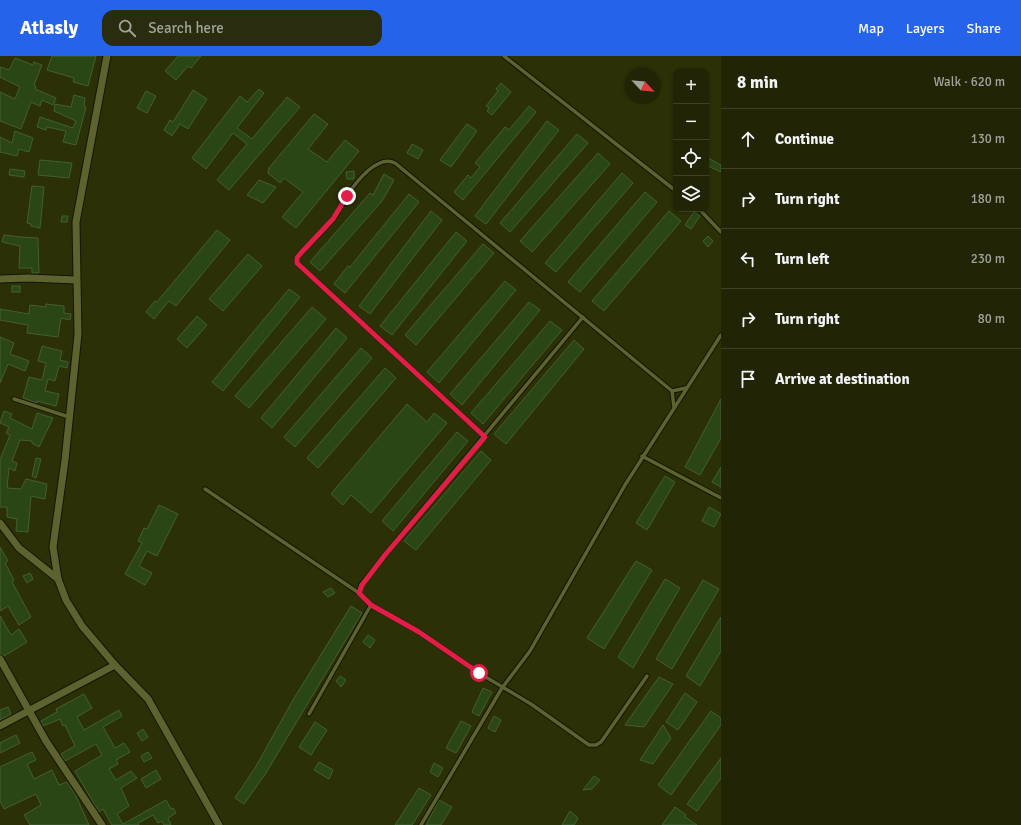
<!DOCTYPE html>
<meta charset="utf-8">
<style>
body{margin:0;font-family:Signika,sans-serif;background:#292c0f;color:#f1f3f6}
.controls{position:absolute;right:12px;top:12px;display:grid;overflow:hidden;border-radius:8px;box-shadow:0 1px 3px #0004}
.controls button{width:36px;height:36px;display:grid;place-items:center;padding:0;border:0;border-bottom:1px solid #3e4127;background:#212405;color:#f1f3f6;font:20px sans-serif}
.compass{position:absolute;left:625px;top:12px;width:36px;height:36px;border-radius:50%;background:#212405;box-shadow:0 1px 3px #0004;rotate:116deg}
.stop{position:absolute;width:12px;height:12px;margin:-9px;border:3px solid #e11d48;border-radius:50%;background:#fff}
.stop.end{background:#e11d48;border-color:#fff;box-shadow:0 1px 4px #0008}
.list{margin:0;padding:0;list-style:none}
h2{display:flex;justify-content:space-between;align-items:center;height:52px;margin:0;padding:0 16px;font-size:17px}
h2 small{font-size:13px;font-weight:400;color:#a2a49a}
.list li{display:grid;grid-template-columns:26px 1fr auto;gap:12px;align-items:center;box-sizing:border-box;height:60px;padding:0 16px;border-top:1px solid #3e4127}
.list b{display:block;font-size:15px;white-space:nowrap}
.list em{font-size:13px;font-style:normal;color:#a2a49a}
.icon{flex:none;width:22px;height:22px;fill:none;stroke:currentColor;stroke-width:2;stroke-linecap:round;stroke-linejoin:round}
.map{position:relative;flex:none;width:721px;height:769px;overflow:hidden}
header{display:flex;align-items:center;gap:24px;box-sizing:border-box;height:56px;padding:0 20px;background:#2563eb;color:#fff}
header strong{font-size:19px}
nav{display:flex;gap:22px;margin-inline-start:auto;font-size:14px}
.search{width:280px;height:36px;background:#292c0f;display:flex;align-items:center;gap:10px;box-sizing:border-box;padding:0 14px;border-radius:12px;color:#a2a49a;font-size:15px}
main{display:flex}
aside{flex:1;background:#212405}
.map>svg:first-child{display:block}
</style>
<header>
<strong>Atlasly</strong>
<div class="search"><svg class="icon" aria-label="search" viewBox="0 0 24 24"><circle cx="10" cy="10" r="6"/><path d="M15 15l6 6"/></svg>Search here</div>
<nav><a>Map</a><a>Layers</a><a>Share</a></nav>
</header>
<main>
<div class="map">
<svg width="721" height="769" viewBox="0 0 721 769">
<rect width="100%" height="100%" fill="#2c3007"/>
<g fill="#2a4614" stroke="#445e33">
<path d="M52,0H96L88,30L73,26L74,22L47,14Z"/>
<path d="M178,0H201L191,12L188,10L176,24L165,15Z"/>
<path d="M15,2L33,9L34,6L42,9L34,29L36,30L35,33L56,42L53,49L42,44L40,50L31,46L21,73L0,65V36L15,43L20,31L0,21V11L9,14Z"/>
<path d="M501,27L511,36L492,59L487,55L489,52L486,50L498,35L496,33Z"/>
<path d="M259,33L264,37L237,72L252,83L287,41L300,51L229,134L217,124L247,88L233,77L206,113L192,102L240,40L247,46Z"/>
<path d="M193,34L207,43L188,73L180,68L172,80L164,74L170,64L173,66Z"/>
<path d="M146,35L156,40L147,57L137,52Z"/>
<path d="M74,39L85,42L84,50L86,51L76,89L63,86L66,75L47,71L46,74L37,71L40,61L73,72L76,65L54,55L55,48L71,51Z"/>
<path d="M529,50L536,56L463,144L454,136L468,119L471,122L480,111L475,107L505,71L509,74Z"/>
<path d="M314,58L328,68L308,93L327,106L345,84L359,95L296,172L282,161L303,136L284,122L280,127L268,117L269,112Z"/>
<path d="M547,65L559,74L486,168L475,160Z"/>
<path d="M467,68L477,75L451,111L440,104Z"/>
<path d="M15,75L33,82L29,96L19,93L17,100L0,96V81L12,87Z"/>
<path d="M577,78L588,87L510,176L500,167Z"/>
<path d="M412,88L423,94L418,103L407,97Z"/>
<path d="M598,97L610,108L532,196L520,185Z"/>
<path d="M706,101L721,109V116L706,109Z"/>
<path d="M40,104L72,107L69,122L38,119Z"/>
<path d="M10,113L25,115L24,121L9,119Z"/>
<path d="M354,115V123H347L346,116Z"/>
<path d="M622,117L633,127L556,216L545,207Z"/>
<path d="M384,118L394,124L382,145L320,215L310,206L370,137L373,139Z"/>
<path d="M259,124L276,131L263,147L247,139Z"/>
<path d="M32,130L44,131L40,172L31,170V168L27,167Z"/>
<path d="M645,136L657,146L580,236L568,226Z"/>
<path d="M409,138L419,146L345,237L334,228L348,210L350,211Z"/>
<path d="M431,155L442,164L370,258L359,250Z"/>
<path d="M669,155L681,165L604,255L592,245Z"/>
<path d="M694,156L700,160L691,173L685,169Z"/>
<path d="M62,160H68L67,166H61Z"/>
<path d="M217,174L230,184L176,250L169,245L154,263L146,256L155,245L157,246Z"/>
<path d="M456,176L467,185L392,279L380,270Z"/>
<path d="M4,179L20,181L38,182L39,217H32V212H19L20,190L2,186Z"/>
<path d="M708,180L713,185L708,191L703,185Z"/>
<path d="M483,188L494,197L416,289L405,279Z"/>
<path d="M248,198L262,210L223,255L209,243Z"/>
<path d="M505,225L516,234L439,327L427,316Z"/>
<rect x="12" y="230" width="8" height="6"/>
<path d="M289,233L300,241L223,335L212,326Z"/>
<path d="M529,246L540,254L462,349L450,338Z"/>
<path d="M46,248L64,250V257L71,258L70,264L61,262L58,281L27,277L28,269L0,264V253L29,258L30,249L46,251Z"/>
<path d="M312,251L326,263L249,352L235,340Z"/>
<path d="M197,260L207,269L187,292L177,283Z"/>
<path d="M550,265L562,274L483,368L471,357Z"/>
<path d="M336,272L347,282L272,372L261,362Z"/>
<path d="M0,281L14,287L10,298L29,305L25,315L8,308L0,327Z"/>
<path d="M574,284L584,293L506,388L494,378Z"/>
<path d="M42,290L62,295L60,304L68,306L67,312L59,310L55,325L48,323L45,335L59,338L56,350L37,345V347L23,342L29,321L42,324L46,307L38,305Z"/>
<path d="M361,292L372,302L295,391L284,381Z"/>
<path d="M385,312L396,322L318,412L307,402Z"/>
<path d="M721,343V382L700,419L685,411Z"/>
<path d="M407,348L427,366L434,357L447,367L371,457L351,439L343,449L331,438Z"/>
<path d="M4,355L12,358L10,362L32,373L37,357L53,362L39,391L32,387V385L20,384L12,405L17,407L15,415L9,412L7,432L21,433L26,423L47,428L45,443L31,440L28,476L16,475L17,463L7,461V451H0V404L10,379L6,377L9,371L0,367Z"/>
<path d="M457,376L468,385L393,475L382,465Z"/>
<path d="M481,395L491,404L416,494L404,485Z"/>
<path d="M36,402L41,403L36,422L32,420Z"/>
<path d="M721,411V431L712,426Z"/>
<path d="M665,420L675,426L647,474L636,467Z"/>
<path d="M159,449L178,458L157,500L147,495L139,510L152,517L145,529L125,518L142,487L138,485L144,472L147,473Z"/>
<path d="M709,451L721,458L714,471L702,465Z"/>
<path d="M0,491L8,505L5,507L14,524L12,526L31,561L19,569L8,550L0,555Z"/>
<path d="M636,505L652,514L604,593L587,582Z"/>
<path d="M30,517L33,523L27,527L23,520Z"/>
<path d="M665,523L680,532L633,612L618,601Z"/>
<path d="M703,524L719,533L672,613L656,603Z"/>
<path d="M331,532L335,537L328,541L323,536Z"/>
<path d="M351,550L362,557L266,717L244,748L235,742L255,712L293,644Z"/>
<path d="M0,560L11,579L19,573L27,586L4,600L0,598Z"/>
<path d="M721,561V595L700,630L686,620Z"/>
<path d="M368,579L375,584L370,592L363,586Z"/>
<path d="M340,620L346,624L341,631L336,625Z"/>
<path d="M659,621L673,628L644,671L625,669Z"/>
<path d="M483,632L492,636L479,660L472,656Z"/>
<path d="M685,637L697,646L678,674L666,666Z"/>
<path d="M84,638L92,652L77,661L84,674L119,654L122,660L103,671L115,692L124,687L130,696L116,704L118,708L109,713L116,724L131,715L137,722L121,732L129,750L117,758L123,768L166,744L171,753L173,752L176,757L168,762L171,769H164L162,765L158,767L153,759L138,767L139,769H112L103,753L99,756L75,715L102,699L96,688L65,705L61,698L75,690L65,669L63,670L60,663L43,670L41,665L57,656L56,653Z"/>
<path d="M8,651L11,658L0,664V654Z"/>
<path d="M711,655L721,662V669L671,739L658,729Z"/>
<path d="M494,660L501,664L495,676L488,672Z"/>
<path d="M461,665L471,670L456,697L446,692Z"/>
<path d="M315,666L327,674L311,699L299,691Z"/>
<path d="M663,669L671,682L653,708L640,704Z"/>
<path d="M143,673L148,681L142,685L137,677Z"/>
<path d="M16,679L20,687L0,697V687Z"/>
<path d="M32,696L36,704L27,708L34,723L52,714L59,729L67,726L76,740L89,769H30L24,759L41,749L36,738L4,753L0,745V711Z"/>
<path d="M148,696L152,702L144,706L141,700Z"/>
<path d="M721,702V722L697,755L687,748Z"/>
<path d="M319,706L333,714L329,723L314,714Z"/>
<path d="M434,707L443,712L438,721L430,716Z"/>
<path d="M156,714L161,723L146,732L141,723Z"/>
<path d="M594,720L600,724L592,733L583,734Z"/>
<path d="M419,732L431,739L412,769H395Z"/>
<path d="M439,744L452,751L441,769H426Z"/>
<path d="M675,751L686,759L685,761L697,769H662Z"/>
<path d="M570,755L578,762L574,769H562Z"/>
</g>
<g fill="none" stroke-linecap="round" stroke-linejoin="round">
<defs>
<g id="lane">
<path d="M504,0L676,135"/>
<path d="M699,153L721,176"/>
<path d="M583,261L385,499L361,529L359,537L371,549L419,576L479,617L531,648L589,689H596L601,686L647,620"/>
<path d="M672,335L686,332"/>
<path d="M14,343L69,361"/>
<path d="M485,381L297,207V202L300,198C311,186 323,175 334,162C340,155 343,146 348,138C357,125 378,98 395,107L638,307L672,335L674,351"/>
<path d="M642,400L721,442"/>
<path d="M205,433L359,537"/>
<path d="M309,658L371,549"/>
<path d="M421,769L502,632L530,595L625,429L721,279"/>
</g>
<g id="street">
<path d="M107,0L76,166L78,278L65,404L53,491L58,523L66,544L82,570L115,609L148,643L219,769"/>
<path d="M0,223L28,222L76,224"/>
<path d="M0,467L19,492L58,523"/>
<path d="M0,603L46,685L102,769"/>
<path d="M0,670L115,609"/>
</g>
</defs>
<use href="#lane" stroke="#151700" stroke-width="5.5"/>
<use href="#street" stroke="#151700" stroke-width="9"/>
<use href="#lane" stroke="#5d622f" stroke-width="3.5"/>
<use href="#street" stroke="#5d622f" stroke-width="7"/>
</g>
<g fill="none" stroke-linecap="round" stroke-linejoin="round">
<path stroke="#e11d48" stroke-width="5" d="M347,140L333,163L300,198L297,202V207L485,381L385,499L362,529L359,537L371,549L419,576L479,617"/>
</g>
</svg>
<div class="controls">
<button>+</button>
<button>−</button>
<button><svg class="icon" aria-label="locate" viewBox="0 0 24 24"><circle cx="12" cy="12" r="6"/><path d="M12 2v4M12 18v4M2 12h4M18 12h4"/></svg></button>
<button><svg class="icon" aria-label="layers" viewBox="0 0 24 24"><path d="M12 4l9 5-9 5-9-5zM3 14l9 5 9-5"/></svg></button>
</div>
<svg class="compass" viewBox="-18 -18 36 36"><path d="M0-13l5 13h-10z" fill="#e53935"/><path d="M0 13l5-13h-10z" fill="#a2a49a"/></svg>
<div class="stop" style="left:479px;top:617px"></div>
<div class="stop end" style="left:347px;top:140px"></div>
</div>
<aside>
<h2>8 min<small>Walk · 620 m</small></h2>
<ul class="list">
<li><svg class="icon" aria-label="ahead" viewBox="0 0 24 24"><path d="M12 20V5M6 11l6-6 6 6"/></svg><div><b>Continue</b></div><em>130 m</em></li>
<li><svg class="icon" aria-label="right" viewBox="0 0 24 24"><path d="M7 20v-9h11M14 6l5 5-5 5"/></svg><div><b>Turn right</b></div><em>180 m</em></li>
<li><svg class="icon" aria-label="left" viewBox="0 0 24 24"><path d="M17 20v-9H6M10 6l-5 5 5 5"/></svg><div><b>Turn left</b></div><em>230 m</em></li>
<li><svg class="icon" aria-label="right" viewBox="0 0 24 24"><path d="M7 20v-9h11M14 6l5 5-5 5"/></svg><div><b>Turn right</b></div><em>80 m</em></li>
<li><svg class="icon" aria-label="arrive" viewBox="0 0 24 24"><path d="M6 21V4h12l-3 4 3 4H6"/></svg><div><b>Arrive at destination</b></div></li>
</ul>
</aside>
</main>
